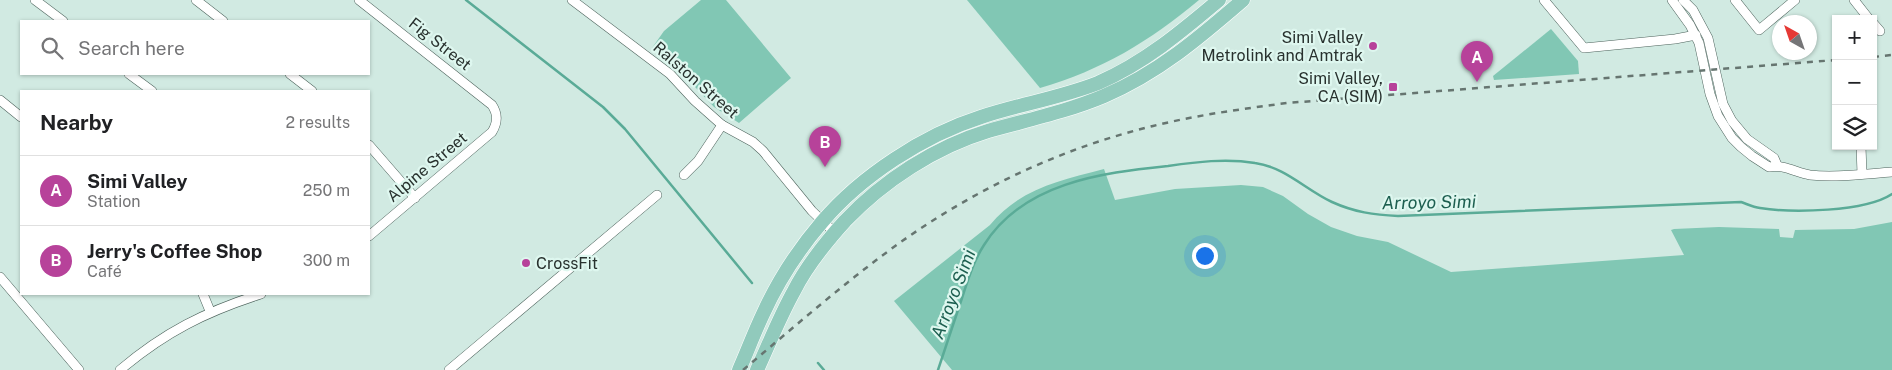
<!DOCTYPE html>
<meta charset="utf-8">
<style>
body{margin:0;font-family:"Public Sans",sans-serif;background:#f2f2f2;color:#202124}
.controls{position:absolute;right:15px;top:15px;display:grid;overflow:hidden;border-radius:0px;box-shadow:0 1px 4px #0004}
.controls button{width:45px;height:45px;display:grid;place-items:center;padding:0;border:0;border-bottom:1px solid #e0e0e0;background:#fff;color:#202124;font:25px sans-serif}
.compass{position:absolute;left:1772px;top:15px;width:45px;height:45px;border-radius:50%;background:#fff;box-shadow:0 1px 4px #0004;rotate:320deg}
.you{position:absolute;left:1204px;top:255px;width:18px;height:18px;margin:-12px;border:4px solid #fff;border-radius:50%;background:#1a73e8;box-shadow:0 0 0 8px #1a73e833}
.badge{display:grid;place-items:center;width:32px;height:32px;border-radius:50%;background:#b7429a;color:#fff;font-size:16px;font-weight:700}
.pin{position:absolute;translate:-50% -41px;filter:drop-shadow(0 1px 2px #0008)}
.pin::after{content:'';position:absolute;top:26px;width:18px;height:15px;background:inherit;clip-path:polygon(0 0,100% 0,50% 100%)}
.list{margin:0;padding:0;list-style:none}
h2{display:flex;justify-content:space-between;align-items:center;height:65px;margin:0;padding:0 20px;font-size:21px}
h2 small{font-size:16px;font-weight:400;color:#757577}
.list li{display:grid;grid-template-columns:32px 1fr auto;gap:15px;align-items:center;box-sizing:border-box;height:70px;padding:0 20px;border-top:1px solid #e0e0e0}
.list b{display:block;font-size:19px;white-space:nowrap}
.list p{margin:0;font-size:16px;white-space:nowrap;color:#757577}
.list em{font-size:16px;font-style:normal;color:#757577}
.icon{flex:none;width:28px;height:28px;fill:none;stroke:currentColor;stroke-width:2;stroke-linecap:round;stroke-linejoin:round}
.map{position:relative;flex:none;width:1892px;height:370px;overflow:hidden}
.search{position:absolute;background:#fff;box-shadow:0 1px 4px #0004;left:20px;top:20px;width:350px;height:55px;display:flex;align-items:center;gap:12px;box-sizing:border-box;padding:0 18px;border-radius:0px;color:#757577;font-size:19px}
.panel{position:absolute;background:#fff;box-shadow:0 1px 4px #0004;left:20px;top:90px;width:350px;height:205px;border-radius:0px}
.map>svg:first-child{display:block}
</style>
<div class="map">
<svg width="1892" height="370" viewBox="0 0 1892 370">
<rect width="100%" height="100%" fill="#d1eae2"/>
<g fill="#81c7b4">
<path d="M701,0H726L791,78L739,123L714,107L679,70L652,48L664,31Z"/>
<path d="M967,0H1199C1150,41 1102,70 1040,88Z"/>
<path d="M1551,29L1578,61L1579,74L1494,80L1493,76Z"/>
<path d="M1104,169L1115,200L1175,189L1241,185L1263,187L1283,196L1308,214L1331,227L1357,236L1388,242L1451,272L1684,255L1671,230L1674,229L1719,227L1779,229L1780,237L1793,238L1795,230L1854,229L1892,222V370H952L894,301L990,225C1021,188 1059,181 1104,169Z"/>
</g>
<g fill="none" stroke-linecap="round" stroke-linejoin="round">
<g stroke="#5aab97" stroke-width="2.5">
<path d="M466,0L603,107L625,129L752,283"/>
<path d="M818,363L824,370"/>
<path d="M938,370C946,346 954,322 962,298C968,280 973,262 984,245C1023,183 1100,173 1168,166C1196,162 1226,158 1255,163C1285,167 1306,190 1332,202C1354,212 1374,215 1398,216L1741,202C1747,204 1753,207 1760,208C1792,213 1865,212 1892,194"/>
</g>
<defs>
<g id="street">
<path d="M35,0L63,21"/>
<path d="M196,0L223,21"/>
<path d="M359,0L492,105C498,114 498,122 492,132L369,236"/>
<path d="M572,0L670,74L695,101L722,125L753,142L763,151L812,211L835,233"/>
<path d="M1544,0L1584,48L1675,39L1696,35"/>
<path d="M1672,0L1690,25L1699,43L1710,94L1718,116L1732,138L1741,147L1752,156L1769,167C1783,164 1797,173 1810,175C1837,178 1865,174 1892,172"/>
<path d="M1683,0L1693,10L1708,38L1723,104L1732,121L1747,139L1774,158L1777,165"/>
<path d="M1735,0L1759,30L1795,0"/>
<path d="M1854,0L1869,19"/>
<path d="M1873,23L1880,31"/>
<path d="M129,74L152,91"/>
<path d="M290,74L312,91"/>
<path d="M0,100L21,117"/>
<path d="M369,145L415,198"/>
<path d="M1861,146L1862,174"/>
<path d="M684,175L698,161L722,125"/>
<path d="M0,277L79,370"/>
<path d="M203,294L210,311"/>
<path d="M120,370C165,332 205,312 261,294"/>
<path d="M449,370L657,195"/>
</g>
<g id="primary">
<path d="M739,370C747,352 754,333 763,314C778,281 798,250 822,222C861,176 924,135 981,117C1020,104 1060,98 1098,83C1144,63 1181,32 1219,0"/>
<path d="M757,370C769,344 780,316 794,291C807,265 826,242 845,221C883,181 935,147 988,131C1027,120 1066,112 1104,96C1158,73 1199,38 1243,0"/>
</g>
</defs>
<use href="#street" stroke="#4d635c" stroke-width="10"/>
<use href="#primary" stroke="#fff" stroke-width="15"/>
<use href="#street" stroke="#fff" stroke-width="9"/>
<use href="#primary" stroke="#91cabc" stroke-width="14"/>
<g stroke="#667570" stroke-width="2.5" stroke-dasharray="6 6" stroke-linecap="butt">
<path d="M1873,57L1892,55"/>
<path d="M743,370C794,327 844,283 898,244C975,189 1062,148 1153,126C1197,115 1242,109 1287,103L1836,60"/>
</g>
</g>
<g fill="#b7429a" stroke="#def7ef" stroke-width="2">
<circle cx="1373" cy="46" r="5"/>
<rect x="1388" y="82" width="10" height="10" rx="2.5"/>
<circle cx="526" cy="263" r="5"/>
</g>
<g text-anchor="middle" dominant-baseline="central" stroke-width="4.5" stroke-linejoin="round" paint-order="stroke">
<g font-size="16" fill="#28312e" stroke="#def7ef" text-anchor="end">
<text x="1363" y="37">Simi Valley<tspan x="1363" dy="18">Metrolink and Amtrak</tspan></text>
<text x="1383" y="78">Simi Valley,<tspan x="1383" dy="18">CA (SIM)</tspan></text>
<text x="536" y="263" text-anchor="start">CrossFit</text>
</g>
<g font-size="16" fill="#28312e" stroke="#def7ef">
<text transform="translate(440 44) rotate(38)">Fig Street</text>
<text transform="translate(696 80) rotate(41)">Ralston Street</text>
<text transform="translate(427 167) rotate(-40)">Alpine Street</text>
</g>
<g font-size="18" font-style="italic" fill="#1d5f50" stroke="#def7ef">
<text transform="translate(1429 202) rotate(-1)">Arroyo Simi</text>
<text transform="translate(953 294) rotate(-69)">Arroyo Simi</text>
</g>
</g>
</svg>
<div class="controls">
<button>+</button>
<button>−</button>
<button><svg class="icon" aria-label="layers" viewBox="0 0 24 24"><path d="M12 4l9 5-9 5-9-5zM3 14l9 5 9-5"/></svg></button>
</div>
<svg class="compass" viewBox="-18 -18 36 36"><path d="M0-13l5 13h-10z" fill="#e53935"/><path d="M0 13l5-13h-10z" fill="#757577"/></svg>
<div class="you"></div>
<div class="pin badge" style="left:1477px;top:82px">A</div>
<div class="pin badge" style="left:825px;top:167px">B</div>
<div class="search"><svg class="icon" aria-label="search" viewBox="0 0 24 24"><circle cx="10" cy="10" r="6"/><path d="M15 15l6 6"/></svg>Search here</div>
<section class="panel">
<h2>Nearby<small>2 results</small></h2>
<ul class="list">
<li><span class="badge">A</span><div><b>Simi Valley</b><p>Station</p></div><em>250 m</em></li>
<li><span class="badge">B</span><div><b>Jerry's Coffee Shop</b><p>Café</p></div><em>300 m</em></li>
</ul>
</section>
</div>
